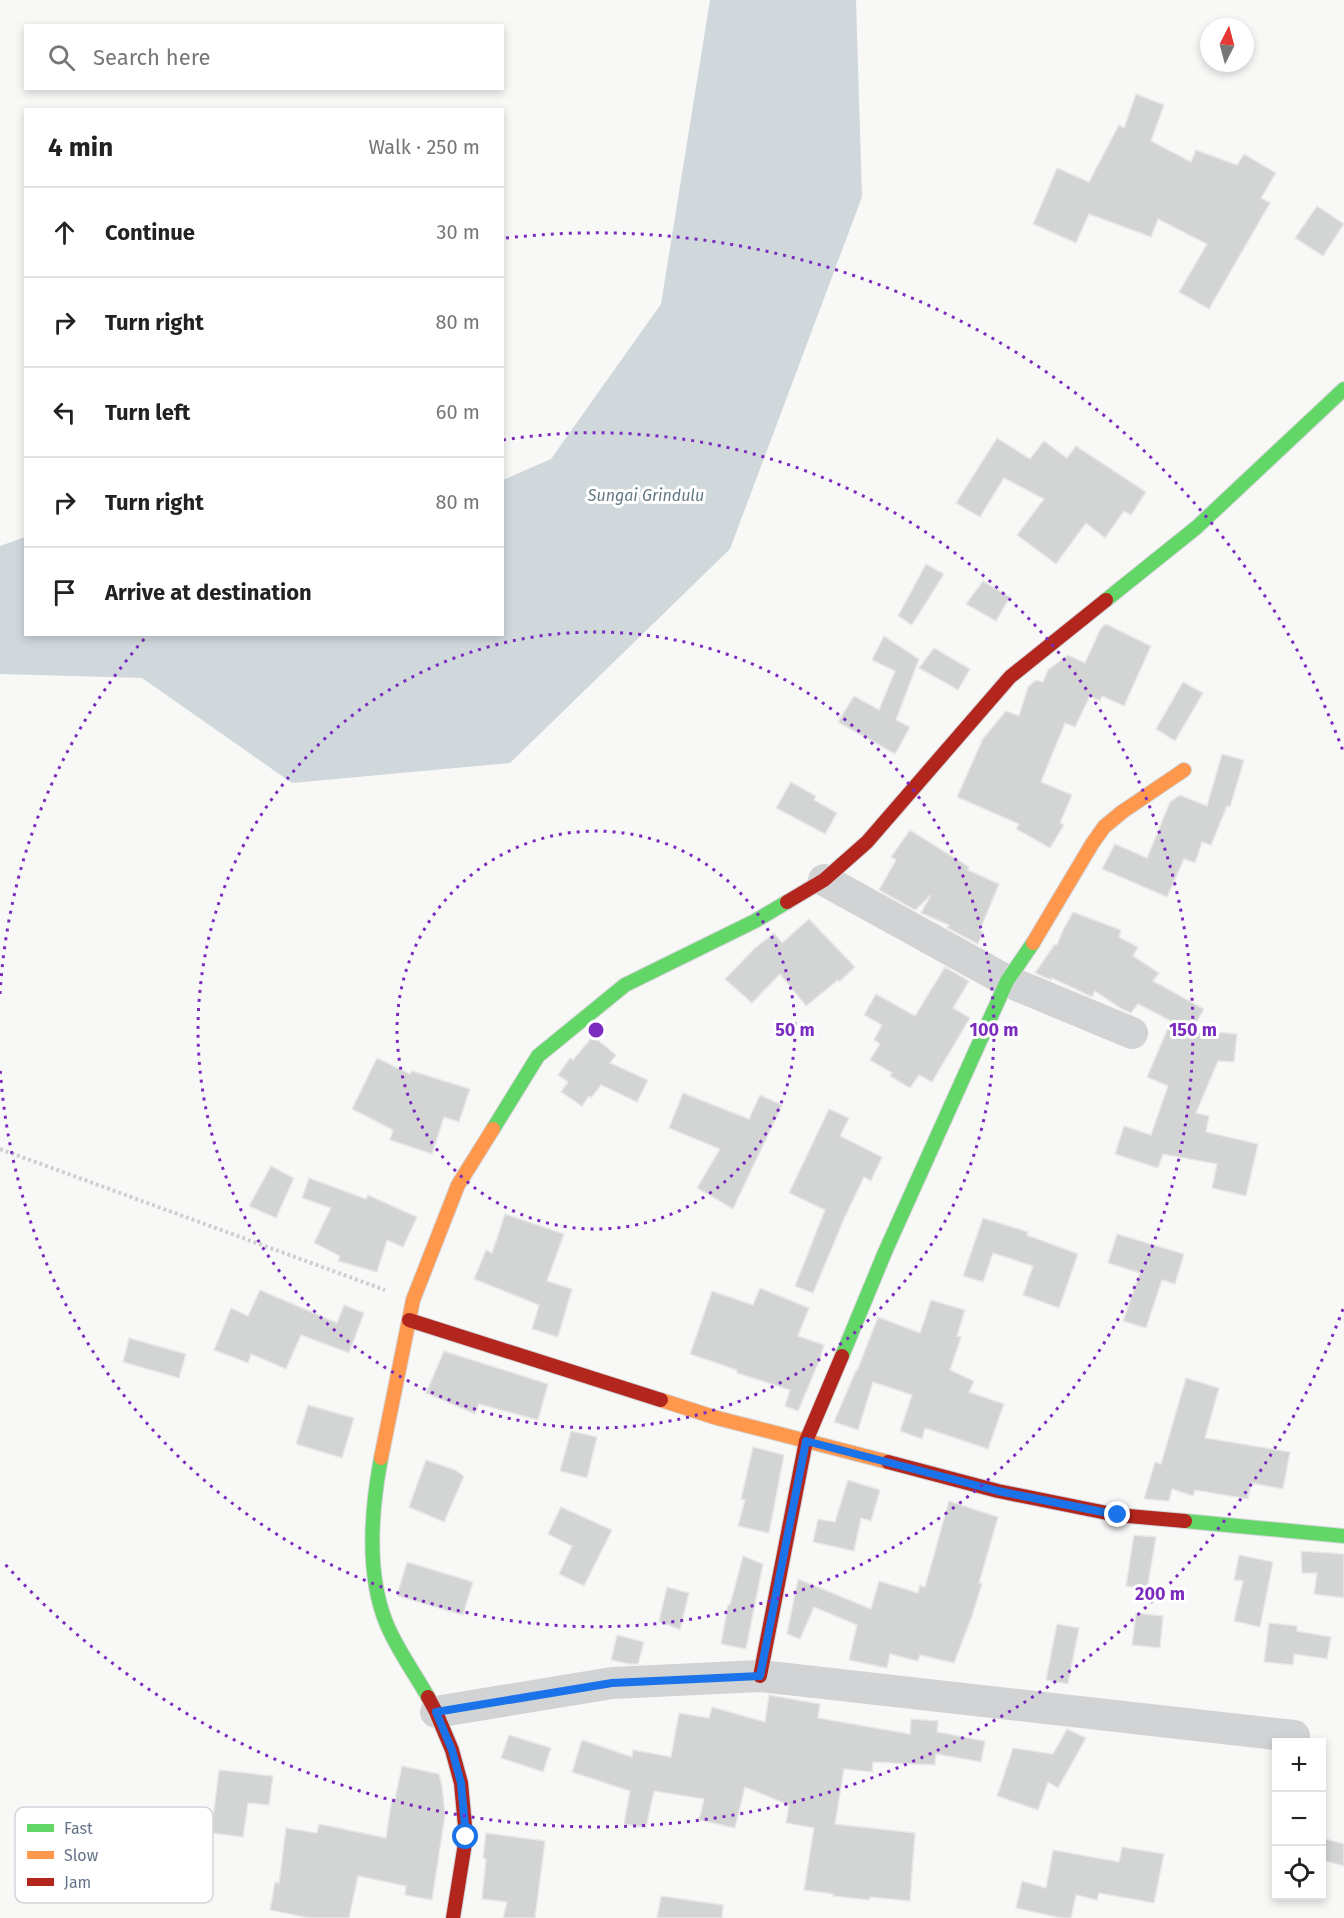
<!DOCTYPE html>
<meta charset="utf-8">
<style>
body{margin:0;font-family:"Fira Sans",sans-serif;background:#f2f2f2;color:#222}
.controls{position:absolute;right:18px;bottom:18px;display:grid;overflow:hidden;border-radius:0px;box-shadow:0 3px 9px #0003}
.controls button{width:54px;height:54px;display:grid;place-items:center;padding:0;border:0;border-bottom:2px solid #e0e0e0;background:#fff;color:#222;font:30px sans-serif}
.compass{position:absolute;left:1200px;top:18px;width:54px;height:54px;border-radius:50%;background:#fff;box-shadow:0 3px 9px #0003;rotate:6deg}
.stop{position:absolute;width:18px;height:18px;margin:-14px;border:4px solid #1a73e8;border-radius:50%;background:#fff}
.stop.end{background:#1a73e8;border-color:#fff;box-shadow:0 2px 6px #0008}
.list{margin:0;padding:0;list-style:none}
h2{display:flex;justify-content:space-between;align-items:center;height:78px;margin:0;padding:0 24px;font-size:26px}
h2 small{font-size:20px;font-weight:400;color:#767676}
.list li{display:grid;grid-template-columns:39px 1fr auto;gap:18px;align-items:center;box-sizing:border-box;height:90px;padding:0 24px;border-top:2px solid #e0e0e0}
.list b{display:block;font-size:22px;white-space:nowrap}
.list em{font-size:20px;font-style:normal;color:#767676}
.icon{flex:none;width:33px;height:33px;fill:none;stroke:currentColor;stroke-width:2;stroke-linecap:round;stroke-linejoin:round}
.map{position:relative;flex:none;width:1344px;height:1918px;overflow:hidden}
.search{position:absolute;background:#fff;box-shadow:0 3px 9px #0003;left:24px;top:24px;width:480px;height:66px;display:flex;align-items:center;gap:15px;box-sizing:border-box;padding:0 21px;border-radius:0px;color:#767676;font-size:22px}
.panel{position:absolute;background:#fff;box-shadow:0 3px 9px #0003;left:24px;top:108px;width:480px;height:528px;border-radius:0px}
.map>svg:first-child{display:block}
</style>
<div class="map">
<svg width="1344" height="1918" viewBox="0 0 1344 1918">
<rect width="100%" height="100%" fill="#f8f8f7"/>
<path fill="#d1d8dc" d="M710,0H856L862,197L730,549L510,763L292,783L142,678L0,674V546L25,537L26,634H502L503,480L551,459L661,304Z"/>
<g fill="#d3d4d4" stroke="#e8e8e6" stroke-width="1.5">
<path d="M1136,94L1164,105L1151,141L1191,162L1196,150L1237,165L1244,154L1276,173L1261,198L1270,203L1209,309L1179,292L1207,244L1158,219L1151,237L1089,214L1076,243L1033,224L1057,168L1089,182L1119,125L1124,128Z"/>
<path d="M1317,206L1344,224L1323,256L1295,238Z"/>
<path d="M997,438L1030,459L1044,441L1067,458L1076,446L1146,492L1131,515L1124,511L1105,538L1086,523L1056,564L1017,535L1044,499L1004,478L980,517L956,503Z"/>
<path d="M926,564L944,574L912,625L898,616Z"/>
<path d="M983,581L1010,597L996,621L966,604Z"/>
<path d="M1106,624L1151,646L1124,706L1102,696L1100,701L1090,696L1075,727L1065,723L1041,782L1072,795L1060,823L1064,825L1050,848L1016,829L1019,824L957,797L982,741H981L1006,711L1019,716L1028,687L1036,680L1043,682L1048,670L1068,655L1085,663L1101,628Z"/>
<path d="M884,636L919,659L896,720L910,727L895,754L838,722L854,696L879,710L895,671L872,660Z"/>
<path d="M934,648L970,669L958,690L919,668Z"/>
<path d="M1183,682L1203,693L1175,741L1156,729Z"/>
<path d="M1222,754L1244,760L1230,807L1227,806L1211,845L1202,842L1195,863L1184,859L1167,897L1102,869L1115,844L1147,858L1170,802L1180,795L1207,806Z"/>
<path d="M791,782L816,796L814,800L837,813L825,834L776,808Z"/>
<path d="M910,830L969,867L968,870L999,884L980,930L983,932L978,944L947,928L949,925L921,913L931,895L915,910L879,890L896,860L891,857Z"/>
<path d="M1073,912L1121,930L1119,937L1138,947L1133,956L1159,973L1153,981L1204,1009L1192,1030L1237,1034L1234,1062L1218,1061L1196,1113L1209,1116L1206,1132L1258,1144L1246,1196L1212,1188L1217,1164L1163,1154L1158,1168L1115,1154L1124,1126L1151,1135L1168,1086L1147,1077L1171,1021L1138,1004L1131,1013L1122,1009L1095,991L1092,997L1052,978L1051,980L1035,973L1055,944L1057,945L1062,932Z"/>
<path d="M809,919L855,967L839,982L838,980L806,1006L780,974L752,1003L725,979L754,949L774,933L782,943Z"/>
<path d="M945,967L969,981L953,1008L970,1018L932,1082L919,1075L910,1088L890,1076L892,1073L870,1060L880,1044L874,1040L882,1025L864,1015L876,994L915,1016Z"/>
<path d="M593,1036L616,1055L610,1063L648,1080L637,1102L601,1085L591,1098L589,1096L582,1106L561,1092L568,1082L558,1075L570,1058L573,1060Z"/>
<path d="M377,1058L410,1074L412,1071L470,1089L459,1122L444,1117L432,1154L390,1140L393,1130L352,1109Z"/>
<path d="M683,1093L749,1119L760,1095L782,1105L733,1209L697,1188L720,1149L669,1128Z"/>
<path d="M829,1109L849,1118L840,1136L882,1157L871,1181L864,1177L844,1219L813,1293L795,1286L825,1210L789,1193Z"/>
<path d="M271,1166L294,1178L276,1218L249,1206Z"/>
<path d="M309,1178L366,1199L368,1195L417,1217L403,1247L387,1240L377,1272L338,1261L340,1256L314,1243L331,1208L302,1198Z"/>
<path d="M505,1214L564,1234L547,1281L572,1289L558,1337L532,1329L539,1305L474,1279L486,1250L492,1253Z"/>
<path d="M983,1218L1028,1232L1027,1235L1078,1254L1059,1308L1023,1295L1033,1266L993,1253L983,1282L963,1276Z"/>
<path d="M1117,1234L1184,1254L1175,1284L1162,1280L1146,1328L1123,1321L1140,1273L1108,1263Z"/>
<path d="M760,1288L809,1308L798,1336L824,1345L820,1359L798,1411L785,1406L790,1390L737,1373V1370L690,1354L712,1291L753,1305Z"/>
<path d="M260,1290L337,1323L344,1305L364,1313L349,1353L301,1335L286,1369L251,1354L248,1363L214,1350L231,1308L248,1316Z"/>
<path d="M931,1300L965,1310L957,1336L961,1337L950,1370L974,1381L969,1392L1004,1404L988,1449L925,1428L922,1439L900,1431L912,1395L873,1382L858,1430L834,1422L856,1370L857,1371L878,1317L920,1333Z"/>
<path d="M129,1338L186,1354L179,1378L123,1362Z"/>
<path d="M444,1351L548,1384L538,1420L479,1404L475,1414L426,1393Z"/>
<path d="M1186,1378L1219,1388L1205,1438L1290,1452L1283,1489L1251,1483L1248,1499L1195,1490L1193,1496L1172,1489L1169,1501L1144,1499L1155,1462L1161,1464Z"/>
<path d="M308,1405L354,1418L342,1458L296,1444Z"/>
<path d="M571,1431L597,1437L587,1478L560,1471Z"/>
<path d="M753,1447L784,1455L769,1533L738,1526L745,1500L741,1499Z"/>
<path d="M426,1460L455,1470L464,1476L444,1522L409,1507Z"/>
<path d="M848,1480L880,1490L871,1521L861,1518L854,1551L813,1542L818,1519L835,1522Z"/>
<path d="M949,1501L998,1517L979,1583L982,1584L972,1616L954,1663L920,1655L918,1661L890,1654L887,1668L849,1660L857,1625L814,1607L800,1639L787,1634L798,1579L871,1609L879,1581L918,1593L920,1585L925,1587Z"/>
<path d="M561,1507L612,1530L584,1586L559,1574L572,1546L548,1534Z"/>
<path d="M1134,1535L1156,1537L1147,1590L1126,1586Z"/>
<path d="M1301,1551L1344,1554V1598L1314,1594L1317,1573H1302Z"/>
<path d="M1239,1555L1273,1562L1260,1627L1234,1621L1243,1581L1234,1580Z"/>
<path d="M743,1556L763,1564L746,1649L721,1644L728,1605H730Z"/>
<path d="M407,1562L473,1582L463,1615L398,1596V1592Z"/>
<path d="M667,1587L689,1593L680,1630L659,1621Z"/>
<path d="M1136,1613L1163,1616L1160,1648L1132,1645Z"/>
<path d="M1269,1623L1297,1626V1631L1331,1637L1327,1659L1294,1654L1293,1665L1264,1662Z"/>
<path d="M1057,1624L1079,1628L1068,1684L1046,1680Z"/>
<path d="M617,1635L644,1642L638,1664H629L611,1660Z"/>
<path d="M769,1695L820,1704L818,1718L910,1734L911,1719L938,1721L937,1732L985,1741L981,1762L936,1754L935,1765L873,1762L872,1772L844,1769L835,1824L915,1833L910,1901L870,1897L869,1900L833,1896V1894L804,1890L814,1828L786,1823L789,1805L745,1787L735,1828L699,1820L704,1799L654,1791L646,1828L624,1824L630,1791L572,1772L582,1740L632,1757L633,1750L671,1757L679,1713L709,1718L712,1707L765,1722Z"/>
<path d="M1067,1729L1086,1738L1058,1788L1048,1782L1038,1810L997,1796L1013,1748L1053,1754Z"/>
<path d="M509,1735L551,1748L543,1772L501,1758Z"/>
<path d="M402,1766L439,1774L442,1786L445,1815L432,1900L405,1895L406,1886L358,1876L349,1918H309L270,1910L275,1882L279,1883L286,1828L317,1833L319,1824L386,1838L392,1798L395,1799Z"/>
<path d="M219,1770L273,1776L269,1805L248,1803L243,1837L211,1833Z"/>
<path d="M486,1833L545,1841L535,1918H503L507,1902L482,1899L486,1859L483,1858Z"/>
<path d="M1322,1838L1344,1844V1866L1322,1860Z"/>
<path d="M1122,1847L1164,1854L1154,1903L1099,1893L1097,1900L1076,1895L1071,1918H1061L1016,1908L1022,1881L1046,1888L1053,1850L1119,1862Z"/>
<path d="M661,1896L723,1905L722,1918H657Z"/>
</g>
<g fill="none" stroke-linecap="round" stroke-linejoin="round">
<defs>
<g id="fast">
<path d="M1106,600L1197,527L1344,389"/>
<path d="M493,1129L538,1056L625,985L755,921L787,902"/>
<path d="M842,1356L885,1252L1007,981L1033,943"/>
<path d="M381,1458C371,1511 366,1575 387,1625C397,1649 415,1674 428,1697"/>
<path d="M1185,1521L1344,1536"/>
</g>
<g id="slow">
<path d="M1033,943L1092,844L1104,827L1122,812L1184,770"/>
<path d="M661,1400L717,1418L888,1462"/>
<path d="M381,1458L413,1300L458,1185L493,1129"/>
</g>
<g id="jam">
<path d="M787,902L824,880L867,842L1010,677L1106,600"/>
<path d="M409,1320L661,1400"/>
<path d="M888,1462L998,1491L1117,1515L1185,1521"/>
<path d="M760,1676L806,1441L842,1356"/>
<path d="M428,1697L436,1712L452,1750L461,1783L466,1837L453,1918"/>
</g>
</defs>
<use href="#fast" stroke="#d3d5d7" stroke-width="16"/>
<use href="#slow" stroke="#d3d5d7" stroke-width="16"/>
<use href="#jam" stroke="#d3d5d7" stroke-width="16"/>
<path stroke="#cecfd1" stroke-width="4" stroke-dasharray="3 3" stroke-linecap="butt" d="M0,1149L385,1290"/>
<g stroke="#d2d3d4" stroke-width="32">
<path d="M824,880L1007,981L1132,1033"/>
<path d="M436,1712L612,1683L760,1676L1294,1736"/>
</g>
<use href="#fast" stroke="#63d668" stroke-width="14"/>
<use href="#slow" stroke="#ff974d" stroke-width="14"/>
<use href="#jam" stroke="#b3261e" stroke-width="14"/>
</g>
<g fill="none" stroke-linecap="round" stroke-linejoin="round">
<path stroke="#1a73e8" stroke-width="8" d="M466,1837L461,1783L452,1750L436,1712L612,1683L760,1676L806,1441L998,1491L1118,1515"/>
</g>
<g fill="none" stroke="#7b2cbf" stroke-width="3" stroke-dasharray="3 6">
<circle cx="596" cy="1030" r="199"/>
<circle cx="596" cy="1030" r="398"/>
<path d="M0 994A597 597 0 0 1 145 638M503 440A597 597 0 1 1 0 1066"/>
<path d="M1343 1309A797 797 0 0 1 4 1563M506 238A797 797 0 0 1 1343 751"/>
</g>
<g text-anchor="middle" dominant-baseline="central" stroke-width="6" stroke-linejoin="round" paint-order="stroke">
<g font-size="16" font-style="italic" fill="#627784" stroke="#fff">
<text x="646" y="495">Sungai Grindulu</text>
</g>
</g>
<rect x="15" y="1807" width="198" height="96" rx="9" fill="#fff" stroke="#d1d6dc" stroke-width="1.5"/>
<rect x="27" y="1824" width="27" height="8" fill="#63d668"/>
<rect x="27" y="1851" width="27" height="8" fill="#ff974d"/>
<rect x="27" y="1878" width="27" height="8" fill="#b3261e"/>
<g font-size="16" fill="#667589">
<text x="64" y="1834">Fast</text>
<text x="64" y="1861">Slow</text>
<text x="64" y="1888">Jam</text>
</g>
<circle cx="596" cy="1030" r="9" fill="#7b2cbf" stroke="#fff" stroke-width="3"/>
<g font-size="18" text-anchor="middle" font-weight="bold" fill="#7b2cbf" stroke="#fff" stroke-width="6" stroke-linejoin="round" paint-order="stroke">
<text x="795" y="1036">50 m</text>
<text x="994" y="1036">100 m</text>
<text x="1193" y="1036">150 m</text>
<text x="1160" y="1600">200 m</text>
</g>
</svg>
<div class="controls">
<button>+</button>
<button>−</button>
<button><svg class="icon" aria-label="locate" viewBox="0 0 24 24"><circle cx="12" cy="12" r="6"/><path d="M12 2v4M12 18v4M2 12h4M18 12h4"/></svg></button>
</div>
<svg class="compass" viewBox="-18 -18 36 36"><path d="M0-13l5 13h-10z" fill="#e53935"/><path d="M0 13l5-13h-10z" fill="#767676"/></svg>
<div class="stop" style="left:466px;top:1837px"></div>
<div class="stop end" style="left:1118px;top:1515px"></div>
<div class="search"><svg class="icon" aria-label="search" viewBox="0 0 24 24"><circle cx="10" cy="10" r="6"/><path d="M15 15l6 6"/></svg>Search here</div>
<section class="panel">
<h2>4 min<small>Walk · 250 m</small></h2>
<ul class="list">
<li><svg class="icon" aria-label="ahead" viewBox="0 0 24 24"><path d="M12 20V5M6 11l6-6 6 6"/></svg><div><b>Continue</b></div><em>30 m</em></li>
<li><svg class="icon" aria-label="right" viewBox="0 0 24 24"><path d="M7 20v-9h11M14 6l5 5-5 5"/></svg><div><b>Turn right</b></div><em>80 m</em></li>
<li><svg class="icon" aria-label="left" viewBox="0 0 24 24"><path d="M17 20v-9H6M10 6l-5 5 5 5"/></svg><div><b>Turn left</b></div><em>60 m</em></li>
<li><svg class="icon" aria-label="right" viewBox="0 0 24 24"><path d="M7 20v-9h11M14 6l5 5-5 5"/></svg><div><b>Turn right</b></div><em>80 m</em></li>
<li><svg class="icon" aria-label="arrive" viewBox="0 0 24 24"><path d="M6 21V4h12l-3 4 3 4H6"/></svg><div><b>Arrive at destination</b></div></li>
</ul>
</section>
</div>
